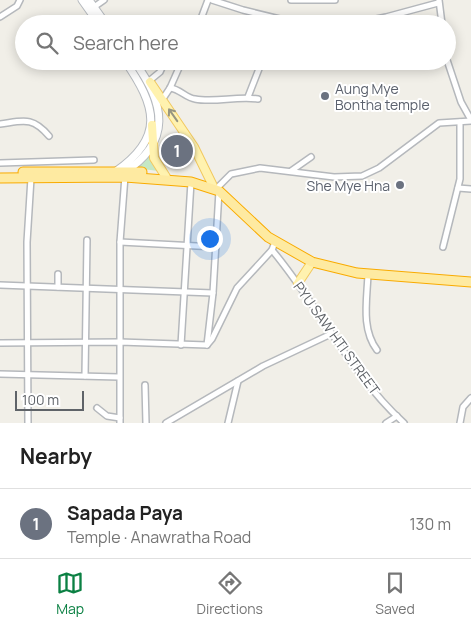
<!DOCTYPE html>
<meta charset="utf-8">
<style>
body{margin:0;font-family:Manrope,sans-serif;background:#f2f2f2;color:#222}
.scale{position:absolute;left:15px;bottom:12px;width:69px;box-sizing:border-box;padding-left:5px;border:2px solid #5f6368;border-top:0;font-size:14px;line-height:18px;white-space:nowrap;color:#5f6368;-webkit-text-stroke:4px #fff;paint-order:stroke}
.you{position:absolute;left:209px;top:238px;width:18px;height:18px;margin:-12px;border:4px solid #fff;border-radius:50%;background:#1a73e8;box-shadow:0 0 0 8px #1a73e833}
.badge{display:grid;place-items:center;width:32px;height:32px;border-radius:50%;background:#0b8043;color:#fff;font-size:16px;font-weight:700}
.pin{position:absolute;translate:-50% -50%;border:2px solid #fff;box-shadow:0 1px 5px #0006}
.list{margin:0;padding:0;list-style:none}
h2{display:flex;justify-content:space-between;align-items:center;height:65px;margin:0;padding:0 20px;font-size:21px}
h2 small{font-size:16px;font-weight:400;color:#767676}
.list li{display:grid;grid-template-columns:32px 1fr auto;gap:15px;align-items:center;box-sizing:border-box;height:70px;padding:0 20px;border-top:1px solid #e0e0e0}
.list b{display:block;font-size:19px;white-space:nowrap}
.list p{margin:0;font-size:16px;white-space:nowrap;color:#767676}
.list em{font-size:16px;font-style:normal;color:#767676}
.icon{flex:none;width:28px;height:28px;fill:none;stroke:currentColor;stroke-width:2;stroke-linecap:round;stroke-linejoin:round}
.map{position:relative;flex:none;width:471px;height:423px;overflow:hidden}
.search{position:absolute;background:#fff;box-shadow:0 2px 12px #0003;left:15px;right:15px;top:15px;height:55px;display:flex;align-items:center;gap:12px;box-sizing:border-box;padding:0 18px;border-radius:28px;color:#767676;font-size:19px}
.sheet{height:135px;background:#fff}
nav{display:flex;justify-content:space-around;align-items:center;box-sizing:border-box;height:70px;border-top:1px solid #e0e0e0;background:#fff;font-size:14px;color:#767676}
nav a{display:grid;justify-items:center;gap:2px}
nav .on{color:#0b8043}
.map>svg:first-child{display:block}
</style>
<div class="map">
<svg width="471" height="423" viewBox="0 0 471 423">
<rect width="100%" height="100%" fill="#f1efe8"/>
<path fill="#c5e8c5" d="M150,153L158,171L135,168Z"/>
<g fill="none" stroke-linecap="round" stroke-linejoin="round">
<defs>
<g id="minor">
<path d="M212,0L243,10L300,24"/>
<path d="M291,0H335"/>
<path d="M439,0L442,24"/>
<path d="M94,7L104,0"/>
<path d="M0,17L17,6L20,0"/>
<path d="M199,24L208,0"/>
<path d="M352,24L386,17L438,3"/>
<path d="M447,60L461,102L471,120"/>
<path d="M149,81L160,72L165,61"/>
<path d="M170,88C180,89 186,98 195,99C214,103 236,96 258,99"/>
<path d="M248,97L262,61"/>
<path d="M162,100L170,88L182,61"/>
<path d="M0,124C23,121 32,116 49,136"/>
<path d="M0,163L94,160"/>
<path d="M291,171L311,157"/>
<path d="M458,188L471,189"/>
<path d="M216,189L231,174L260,168L334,177L362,176L379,168L439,123L471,121"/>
<path d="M120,242L216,247"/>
<path d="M443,247L460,179V122"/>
<path d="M272,250C319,306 350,374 404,423"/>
<path d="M58,274V287"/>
<path d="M368,274C367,300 361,329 377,350"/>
<path d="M0,285L213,293"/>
<path d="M0,343L120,342L207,345L213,293L219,191"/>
<path d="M181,345L191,182"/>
<path d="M207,345L212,339L237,288L272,250L275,242"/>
<path d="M0,374L119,377"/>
<path d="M85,376L87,240"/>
<path d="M145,385L146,423"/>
<path d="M97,408L107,416L120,418"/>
<path d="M28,423L27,242L31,178"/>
<path d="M120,423V242L125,176"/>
<path d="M166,423L263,366L331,334"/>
<path d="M228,423L238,381"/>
<path d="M386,423L397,416"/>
<path d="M460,423L463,407L471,398"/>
</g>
<g id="secondary">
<path d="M82,0L99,24"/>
<path d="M89,0L106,24"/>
<path d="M115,172C166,137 156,106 125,61"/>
<path d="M123,173C173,142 165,103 134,61"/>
</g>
<g id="primary">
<path d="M150,82L194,147L214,188"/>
<path d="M152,125L154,158L166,177"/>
<path d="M298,283L312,262"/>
</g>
<g id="trunk">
<path d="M23,172H142"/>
<path d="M0,178L125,177L191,182L219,191L268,237L312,262L357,273L471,282"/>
</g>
</defs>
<use href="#minor" stroke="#b5b8bc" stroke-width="8"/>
<use href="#secondary" stroke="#b6babf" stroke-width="9"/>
<use href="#primary" stroke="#f2c960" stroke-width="10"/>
<use href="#trunk" stroke="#f9ab00" stroke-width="11"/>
<use href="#minor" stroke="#fff" stroke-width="5"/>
<use href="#secondary" stroke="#fff" stroke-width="7"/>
<use href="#primary" stroke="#fff2af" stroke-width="8"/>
<use href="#trunk" stroke="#feeaa1" stroke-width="9"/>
</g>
<defs><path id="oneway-shaft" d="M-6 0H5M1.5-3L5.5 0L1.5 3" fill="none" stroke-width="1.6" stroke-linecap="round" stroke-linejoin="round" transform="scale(1.25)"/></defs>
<use stroke="#979581" href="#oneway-shaft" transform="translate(173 115) rotate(-125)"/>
<g fill="#6b7280" stroke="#fff" stroke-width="2">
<circle cx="325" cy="96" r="5"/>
<circle cx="400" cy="185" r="5"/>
</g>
<g text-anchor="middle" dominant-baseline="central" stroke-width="4" stroke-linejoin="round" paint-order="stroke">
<g font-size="14" fill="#5b616d" stroke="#fff" text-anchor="start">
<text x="335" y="88">Aung Mye<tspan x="335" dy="16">Bontha temple</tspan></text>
<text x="390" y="185" text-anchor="end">She Mye Hna</text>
</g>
<g font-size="14" fill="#5f6368" stroke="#fff">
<text transform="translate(337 338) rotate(54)">PYU SAW HTI STREET</text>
</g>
</g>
</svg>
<div class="scale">100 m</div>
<div class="you"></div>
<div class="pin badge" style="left:177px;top:151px;background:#6b7280">1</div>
<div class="search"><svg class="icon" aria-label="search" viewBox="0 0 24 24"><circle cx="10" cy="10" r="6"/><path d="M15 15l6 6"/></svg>Search here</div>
</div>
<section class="sheet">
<h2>Nearby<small></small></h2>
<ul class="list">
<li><span class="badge" style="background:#6b7280">1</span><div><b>Sapada Paya</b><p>Temple · Anawratha Road</p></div><em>130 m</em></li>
</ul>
</section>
<nav>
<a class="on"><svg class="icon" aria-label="map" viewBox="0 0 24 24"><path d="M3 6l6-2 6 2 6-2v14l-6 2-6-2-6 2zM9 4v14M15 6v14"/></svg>Map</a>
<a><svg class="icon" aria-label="directions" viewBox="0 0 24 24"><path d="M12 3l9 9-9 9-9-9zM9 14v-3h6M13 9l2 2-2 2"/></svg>Directions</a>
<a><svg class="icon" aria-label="saved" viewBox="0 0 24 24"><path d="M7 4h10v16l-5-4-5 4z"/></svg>Saved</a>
</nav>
